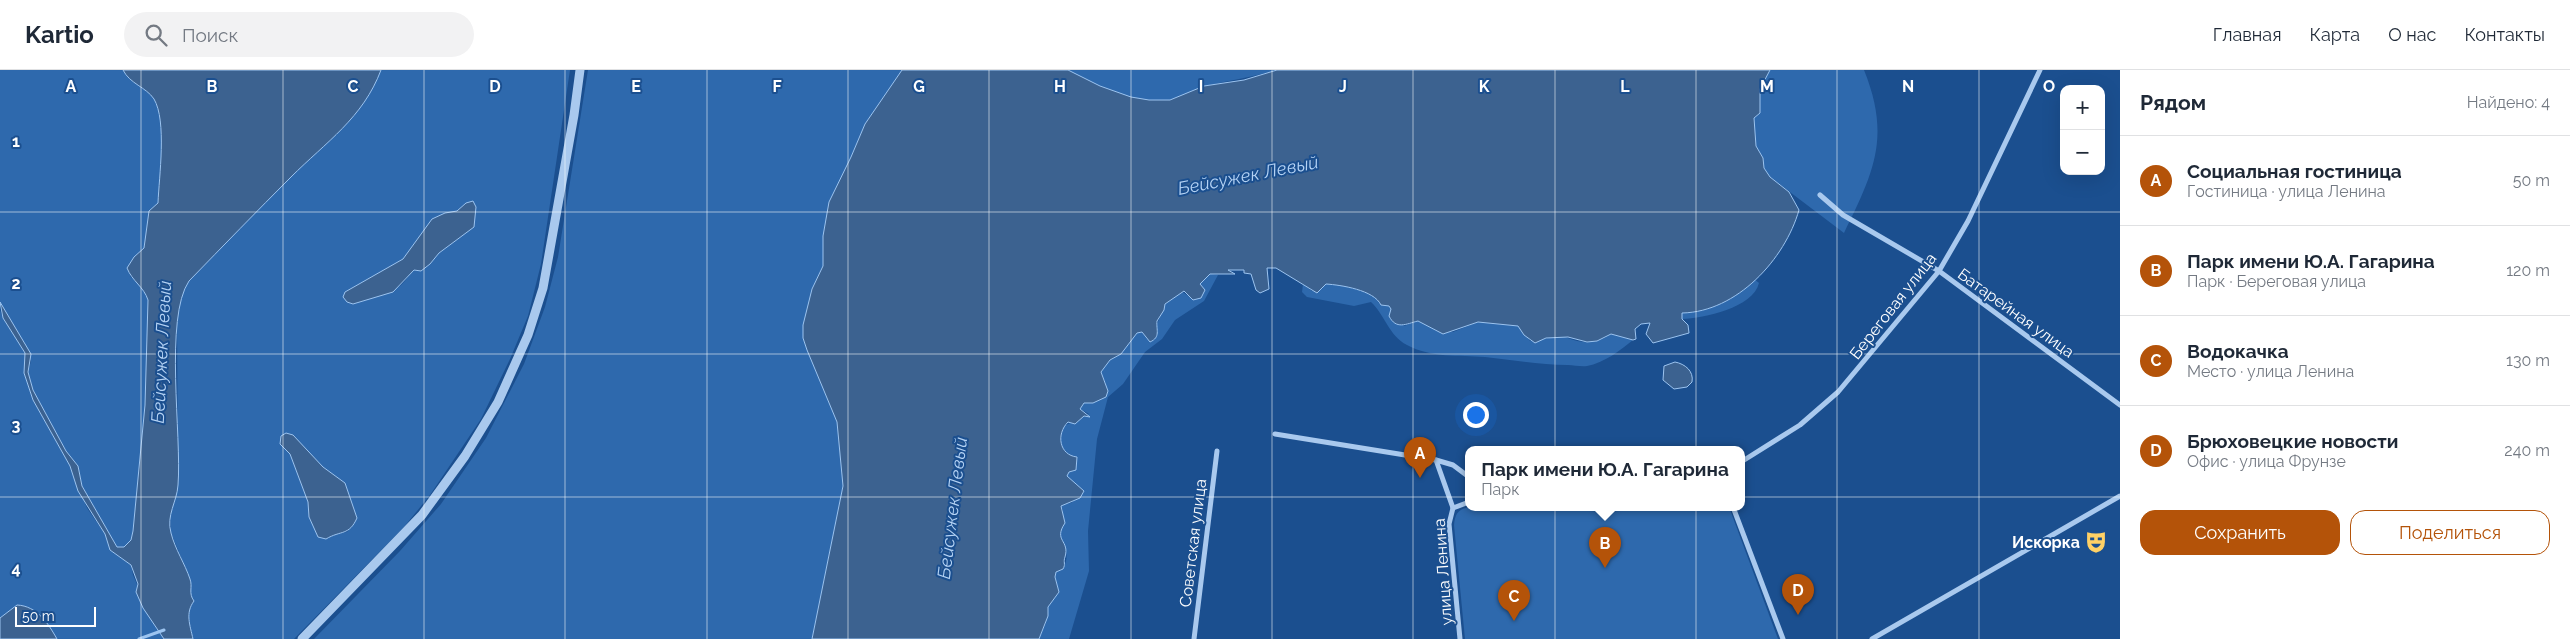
<!DOCTYPE html>
<html lang="ru">
<meta charset="utf-8">
<style>
body{margin:0;font-family:Raleway,sans-serif;background:#f2f2f3;color:#1f2937}
.controls{position:absolute;right:15px;top:15px;display:grid;overflow:hidden;border-radius:10px;box-shadow:0 5px 20px #0002}
.controls button{width:45px;height:45px;display:grid;place-items:center;padding:0;border:0;border-bottom:1px solid #e0e1e3;background:#fff;color:#1f2937;font:25px sans-serif}
.scale{position:absolute;left:15px;bottom:12px;width:81px;box-sizing:border-box;padding-left:5px;border:2px solid #fff;border-top:0;font-size:14px;line-height:18px;white-space:nowrap;color:#fff;-webkit-text-stroke:4px #1b4f8f;paint-order:stroke}
.you{position:absolute;left:1475px;top:344px;width:18px;height:18px;margin:-12px;border:4px solid #fff;border-radius:50%;background:#1a73e8;box-shadow:0 0 0 8px #1a73e833}
.badge{display:grid;place-items:center;width:32px;height:32px;border-radius:50%;background:#b45309;color:#fff;font-size:16px;font-weight:700}
.pin{position:absolute;translate:-50% -41px;filter:drop-shadow(0 1px 2px #0008)}
.pin::after{content:'';position:absolute;top:26px;width:18px;height:15px;background:inherit;clip-path:polygon(0 0,100% 0,50% 100%)}
.popup{position:absolute;left:1465px;top:376px;width:280px;height:65px;box-sizing:border-box;display:grid;place-content:center;border-radius:10px;background:#fff;filter:drop-shadow(0 1px 4px #0005);font-size:16px;white-space:nowrap;color:#747a83}
.popup b{font-size:19px;color:#1f2937}
.popup::after{content:'';position:absolute;left:50%;top:100%;margin-left:-10px;border:10px solid transparent;border-top-color:#fff}
.list{margin:0;padding:0;list-style:none}
h2{display:flex;justify-content:space-between;align-items:center;height:65px;margin:0;padding:0 20px;font-size:21px}
h2 small{font-size:16px;font-weight:400;color:#747a83}
.list li{display:grid;grid-template-columns:32px 1fr auto;gap:15px;align-items:center;box-sizing:border-box;height:90px;padding:0 20px;border-top:1px solid #e0e1e3}
.list b{display:block;font-size:19px;white-space:nowrap}
.list p{margin:0;font-size:16px;white-space:nowrap;color:#747a83}
.list em{font-size:16px;font-style:normal;color:#747a83}
.actions{display:flex;gap:10px;padding:15px 20px}
.actions a{flex:1;padding:11px 0;border:1px solid #b45309;border-radius:15px;text-align:center;font-size:18px;color:#b45309}
.actions .main{background:#b45309;color:#fff}
.icon{flex:none;width:28px;height:28px;fill:none;stroke:currentColor;stroke-width:2;stroke-linecap:round;stroke-linejoin:round}
.map{position:relative;flex:none;width:2120px;height:569px;overflow:hidden}
header{display:flex;align-items:center;gap:30px;box-sizing:border-box;height:70px;padding:0 25px;background:#fff;border-bottom:1px solid #e0e1e3}
header strong{font-size:24px}
nav{display:flex;gap:28px;margin-inline-start:auto;font-size:18px}
.search{width:350px;height:45px;background:#f2f2f3;display:flex;align-items:center;gap:12px;box-sizing:border-box;padding:0 18px;border-radius:28px;color:#747a83;font-size:19px}
main{display:flex}
aside{flex:1;background:#fff}
.map>svg:first-child{display:block}
</style>
<header>
<strong>Kartio</strong>
<div class="search"><svg class="icon" aria-label="search" viewBox="0 0 24 24"><circle cx="10" cy="10" r="6"/><path d="M15 15l6 6"/></svg>Поиск</div>
<nav><a>Главная</a><a>Карта</a><a>О нас</a><a>Контакты</a></nav>
</header>
<main>
<div class="map">
<svg width="2120" height="569" viewBox="0 0 2120 569">
<rect width="100%" height="100%" fill="#1b4f8f"/>
<g fill="#2e69ad" fill-rule="evenodd">
<path d="M0,0H123C130,14 146,17 154,29C167,51 159,107 158,133L149,141L144,178L134,187L130,206L145,220L148,230L145,335L133,461L131,470L124,477H117L113,470L82,416L78,396L66,381L33,320L28,302L31,291L0,232Z"/>
<path d="M381,0H570L541,194L528,246L510,289L481,349L430,425L404,457L294,569H193L188,547L191,511L171,463L170,442L178,417L177,248L182,221L189,211C223,176 257,141 291,107C326,72 363,48 381,0ZM466,133L462,166L439,183L430,194L421,201L414,200C409,204 406,211 401,215C381,231 368,226 345,222L403,189L432,149L445,143L457,141ZM280,374L323,397L345,413L357,448L347,462L333,464L326,469L309,447L308,432L290,384Z"/>
<path d="M588,0H902L865,54L851,87L823,166V196L812,219L803,268L837,352L843,416L812,569H314L400,481L441,434L486,368L524,294L545,237L558,187Z"/>
<path d="M1068,0H1277C1253,7 1230,10 1206,16C1194,19 1183,27 1170,30C1137,36 1096,17 1068,0Z"/>
<path d="M1770,0H1864C1891,67 1874,102 1844,163L1770,107L1764,98L1763,88L1756,76L1754,48L1760,43V19Z"/>
<path d="M1210,204L1218,205L1204,231L1175,250L1162,269L1145,282L1123,314L1108,327L1097,369L1088,461L1089,501L1069,569H1039L1046,553L1048,537L1059,522L1055,507L1056,501L1063,499C1069,488 1067,477 1060,468L1063,440L1061,436V434L1071,433L1084,422L1068,409L1067,406L1077,387C1059,385 1059,370 1064,356L1089,344L1080,339L1084,333H1093L1106,314L1101,302L1110,290L1121,284L1137,263L1142,262L1147,269L1156,257L1165,234L1181,221L1190,227L1204,221L1200,214Z"/>
<path d="M1754,209L1759,213C1753,238 1704,248 1682,249V243C1709,243 1736,229 1754,209Z"/>
<path d="M1303,214L1312,221L1322,219L1325,214C1345,215 1375,222 1390,237C1395,243 1400,250 1404,256L1418,251L1437,261L1453,262L1478,252L1519,256L1530,271C1542,271 1552,266 1565,267C1569,268 1572,270 1577,271C1589,274 1601,271 1611,264L1633,270C1621,280 1604,293 1587,296C1581,297 1574,295 1568,295C1540,295 1513,290 1485,287C1459,285 1431,288 1407,275C1389,266 1385,245 1371,232L1354,236L1307,227L1302,222Z"/>
<path d="M0,240L3,248L25,283L24,303L33,330L70,396L87,438L105,464L110,480L131,495L133,505L155,556L164,569H57L39,544L17,535L0,548Z"/>
<path d="M1472,437H1729L1778,569H1465L1454,455C1455,442 1460,438 1472,437Z"/>
</g>
<g fill="#3c6290" stroke="#9cc4f0">
<path d="M123,0H381C363,48 326,72 291,107C257,141 223,176 189,211C164,248 182,366 178,415C177,432 166,445 171,463C175,479 185,494 190,509C193,517 188,523 194,531C185,543 190,555 193,569H164L143,538L136,522L138,514L131,495L110,480L105,464L78,421L70,396L33,330L24,303L25,283L3,248L0,232L31,284L28,302L33,320L66,381L78,396L82,416L117,477H124L131,470L133,461L145,335L148,230C144,217 132,211 127,198L134,187L144,178L149,141L158,133C159,107 167,51 154,29C146,17 130,14 123,0Z"/>
<path d="M902,0H1068L1100,16L1131,27L1149,30H1170L1204,16L1244,10L1277,0H1770L1760,19V43L1754,48L1756,76L1763,88L1764,98L1770,107L1789,122L1799,140C1785,189 1737,242 1682,243V249L1688,255L1689,263L1653,273L1646,264L1650,253L1641,254L1635,259L1636,269L1633,270L1611,264L1597,271L1587,272L1568,267L1546,268L1535,273L1524,265L1518,256L1478,252L1443,264L1418,251C1406,254 1396,260 1389,246L1391,239L1389,236L1381,235C1374,220 1341,215 1326,214L1317,223L1276,198H1267L1269,219L1260,223L1256,220L1251,204L1244,203V200H1228L1235,204H1210L1200,214L1205,220L1201,228L1193,230L1184,221L1165,234L1164,240L1157,251C1156,260 1161,267 1150,272L1142,262L1137,263L1121,284L1110,290L1101,302L1108,321L1106,327L1093,333H1084L1080,339L1090,347L1084,346L1075,354L1068,352C1056,364 1059,385 1077,387L1076,400L1069,402L1067,406L1084,421L1080,428L1061,436L1065,453C1053,471 1070,470 1065,487C1063,492 1066,494 1063,499L1056,502L1055,507L1059,522L1048,537V546L1039,569H812L843,416L837,352L807,280L803,268V255L812,219L823,196V166L829,132L851,87L865,54Z"/>
<path d="M473,131L476,137L474,157L439,183L430,194L421,201L414,200L393,222L353,234L347,232L343,227L345,222L403,189L432,149L445,143L457,141L466,133Z"/>
<path d="M1675,292C1685,294 1694,301 1692,312L1687,317L1674,319L1663,310L1664,296Z"/>
<path d="M286,363L293,365L323,397L345,413L357,448C349,466 341,460 326,469L318,467L309,447L308,432L290,384L280,374L281,366Z"/>
<path d="M17,535C37,536 48,553 57,569H0V548Z"/>
</g>
<g fill="none" stroke-linecap="round" stroke-linejoin="round">
<path stroke="#9cc4f0" stroke-width="3" d="M139,569L164,560"/>
<g stroke="#a9c9ee" stroke-width="5">
<path d="M1820,125L1843,145L1939,201L2120,335"/>
<path d="M1275,364L1436,390L1453,395L1469,407"/>
<path d="M1436,390L1453,438L1449,454L1460,569"/>
<path d="M1741,392L1800,355L1838,322L1939,201L1968,151L2040,0"/>
<path d="M1733,437L1783,569"/>
<path d="M1453,438L1469,432"/>
<path d="M1194,569L1217,381"/>
<path d="M1872,569L2120,426"/>
</g>
<path stroke="#a9c9ee" stroke-width="9" d="M302,569L422,445L465,386L498,332L528,265L543,218L574,45L580,0"/>
</g>
<path fill="none" stroke="#fff" stroke-width="1" stroke-opacity="0.55" d="M141,0V569M283,0V569M424,0V569M565,0V569M707,0V569M848,0V569M989,0V569M1131,0V569M1272,0V569M1413,0V569M1555,0V569M1696,0V569M1837,0V569M1979,0V569M0,142H2120M0,284H2120M0,427H2120"/>
<defs>
<symbol id="theatre-bare" viewBox="-9 -9 18 18"><path d="M-5-5.5Q0-4 5-5.5V0Q5 5 0 6Q-5 5-5 0ZM-3.3-2.5H-1v1.5H-3.3ZM1-2.5H3.3v1.5H1ZM-2.8 1Q0 5.5 2.8 1Z" fill="#ffd166" stroke="#1b4f8f" stroke-width="2.5" paint-order="stroke"/></symbol>
</defs>
<g fill-rule="evenodd">
<use href="#theatre-bare" x="2080" y="456" width="32" height="32"/>
</g>
<g text-anchor="middle" dominant-baseline="central" stroke-width="4" stroke-linejoin="round" paint-order="stroke">
<g font-size="16" fill="#fff" stroke="#1b4f8f">
<text transform="translate(1893 236) rotate(-52)">Береговая улица</text>
<text transform="translate(2016 243) rotate(36)">Батарейная улица</text>
<text transform="translate(1193 473) rotate(-83)">Советская улица</text>
<text transform="translate(1443 502) rotate(-94)">улица Ленина</text>
</g>
<g font-size="16" font-weight="bold" fill="#fff" stroke="#1b4f8f" text-anchor="end">
<text x="2080" y="472">Искорка</text>
</g>
<g font-size="18" font-style="italic" fill="#b5d3f5" stroke="#1b4f8f">
<text transform="translate(1248 105) rotate(-11)">Бейсужек Левый</text>
<text transform="translate(161 282) rotate(-87)">Бейсужек Левый</text>
<text transform="translate(952 438) rotate(-83)">Бейсужек Левый</text>
</g>
</g>
<g font-size="16" text-anchor="middle" font-weight="bold" fill="#fff" stroke="#1b4f8f" stroke-width="4" stroke-linejoin="round" paint-order="stroke">
<text x="71" y="22">A</text>
<text x="212" y="22">B</text>
<text x="353" y="22">C</text>
<text x="495" y="22">D</text>
<text x="636" y="22">E</text>
<text x="777" y="22">F</text>
<text x="919" y="22">G</text>
<text x="1060" y="22">H</text>
<text x="1201" y="22">I</text>
<text x="1343" y="22">J</text>
<text x="1484" y="22">K</text>
<text x="1625" y="22">L</text>
<text x="1767" y="22">M</text>
<text x="1908" y="22">N</text>
<text x="2049" y="22">O</text>
<text x="16" y="77">1</text>
<text x="16" y="219">2</text>
<text x="16" y="361">3</text>
<text x="16" y="504">4</text>
</g>
</svg>
<div class="controls">
<button>+</button>
<button>−</button>
</div>
<div class="scale">50 m</div>
<div class="you"></div>
<div class="pin badge" style="left:1420px;top:408px">A</div>
<div class="pin badge" style="left:1605px;top:498px">B</div>
<div class="popup"><b>Парк имени Ю.А. Гагарина</b>Парк</div>
<div class="pin badge" style="left:1514px;top:551px">C</div>
<div class="pin badge" style="left:1798px;top:545px">D</div>
</div>
<aside>
<h2>Рядом<small>Найдено: 4</small></h2>
<ul class="list">
<li><span class="badge">A</span><div><b>Социальная гостиница</b><p>Гостиница · улица Ленина</p></div><em>50 m</em></li>
<li><span class="badge">B</span><div><b>Парк имени Ю.А. Гагарина</b><p>Парк · Береговая улица</p></div><em>120 m</em></li>
<li><span class="badge">C</span><div><b>Водокачка</b><p>Место · улица Ленина</p></div><em>130 m</em></li>
<li><span class="badge">D</span><div><b>Брюховецкие новости</b><p>Офис · улица Фрунзе</p></div><em>240 m</em></li>
</ul>
<div class="actions"><a class="main">Сохранить</a><a>Поделиться</a></div>
</aside>
</main>
